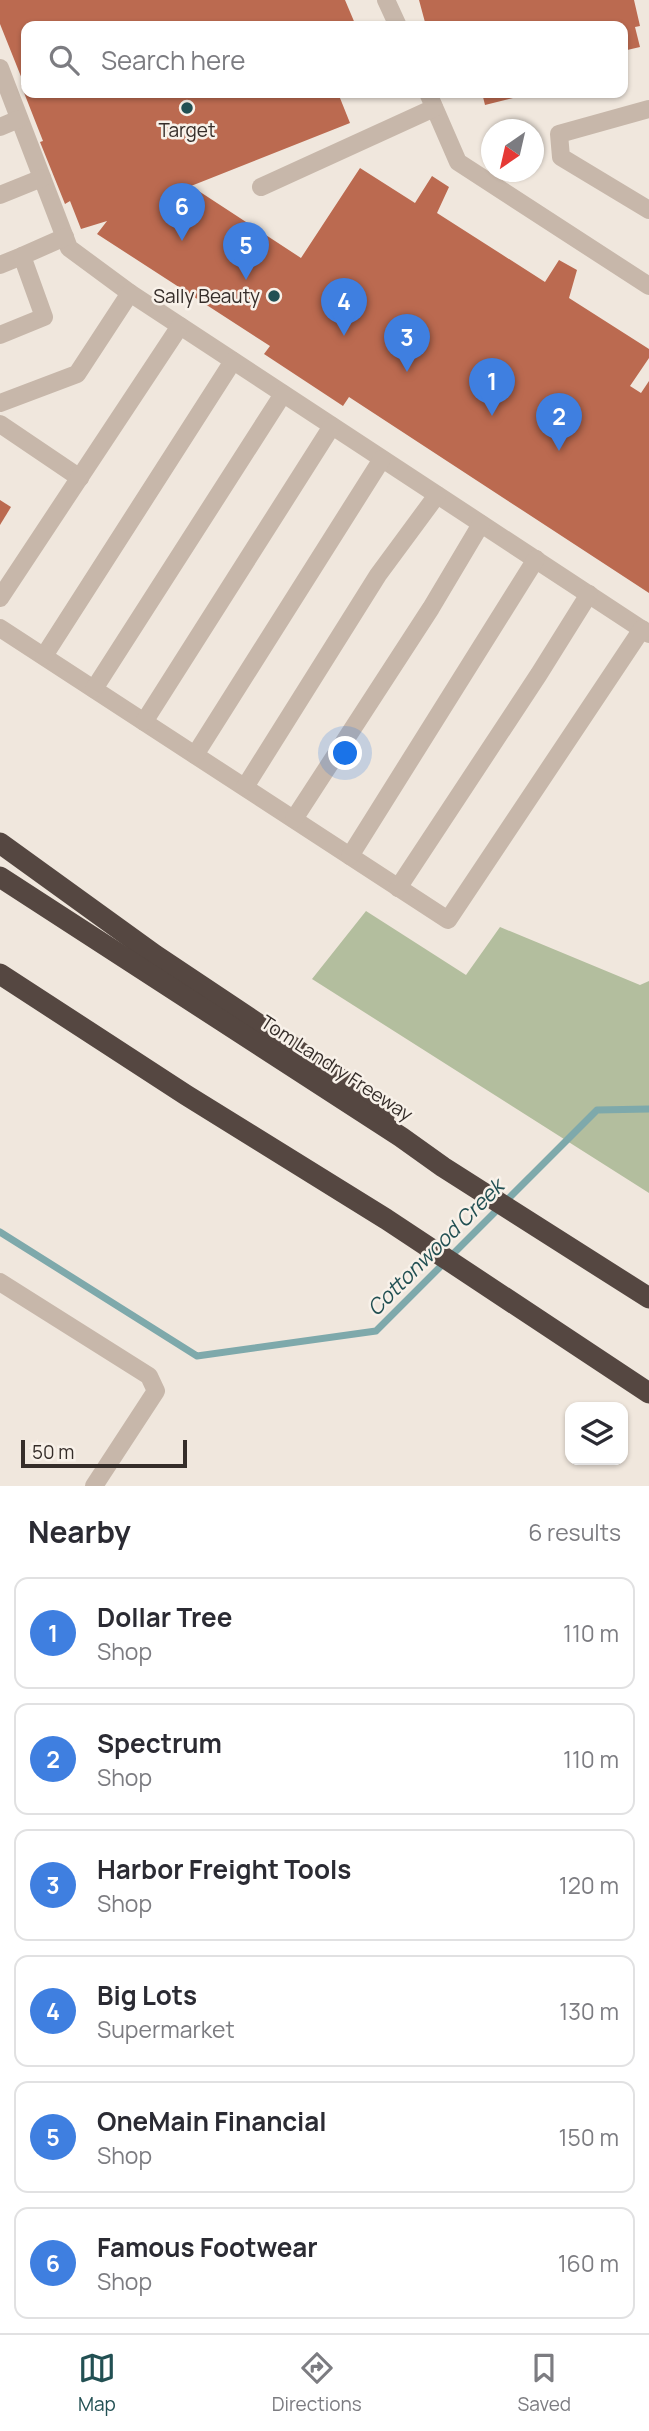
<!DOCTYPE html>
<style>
body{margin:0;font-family:Manrope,sans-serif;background:#f2f2f3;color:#2b2b33}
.controls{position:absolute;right:21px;bottom:21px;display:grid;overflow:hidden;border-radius:14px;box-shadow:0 2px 5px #0004}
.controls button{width:63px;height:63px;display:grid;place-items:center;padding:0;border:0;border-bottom:2px solid #e1e1e2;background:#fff;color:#2b2b33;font:35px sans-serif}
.compass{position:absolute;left:481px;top:119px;width:63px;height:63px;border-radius:50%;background:#fff;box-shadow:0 2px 5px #0004;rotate:214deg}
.scale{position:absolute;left:21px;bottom:18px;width:166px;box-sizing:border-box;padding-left:7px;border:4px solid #352d29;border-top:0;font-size:19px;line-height:24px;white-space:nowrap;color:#352d29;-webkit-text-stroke:5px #f8f1e9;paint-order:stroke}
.you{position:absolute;left:346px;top:754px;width:24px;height:24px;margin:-18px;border:5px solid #fff;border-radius:50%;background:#1a73e8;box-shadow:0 0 0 10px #1a73e833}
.badge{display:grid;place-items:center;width:46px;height:46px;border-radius:50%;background:#225053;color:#fff;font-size:23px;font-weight:700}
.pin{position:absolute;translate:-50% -58px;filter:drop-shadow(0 2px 4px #0008)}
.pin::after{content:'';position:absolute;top:37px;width:24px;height:21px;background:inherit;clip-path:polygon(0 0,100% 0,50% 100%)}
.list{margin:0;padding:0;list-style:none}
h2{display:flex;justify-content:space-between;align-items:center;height:91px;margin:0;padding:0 28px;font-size:30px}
h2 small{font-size:23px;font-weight:400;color:#7c7c81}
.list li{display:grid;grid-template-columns:46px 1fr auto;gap:21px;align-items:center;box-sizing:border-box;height:112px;margin:0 14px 14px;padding:0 14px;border:2px solid #e1e1e2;border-radius:14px}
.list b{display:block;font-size:26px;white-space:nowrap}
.list p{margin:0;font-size:23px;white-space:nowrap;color:#7c7c81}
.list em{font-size:23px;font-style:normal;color:#7c7c81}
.icon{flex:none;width:38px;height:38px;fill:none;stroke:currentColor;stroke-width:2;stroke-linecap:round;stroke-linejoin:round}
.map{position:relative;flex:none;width:649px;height:1486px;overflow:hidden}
.search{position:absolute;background:#fff;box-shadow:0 2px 5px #0004;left:21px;right:21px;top:21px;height:77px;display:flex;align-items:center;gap:18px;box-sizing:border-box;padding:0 24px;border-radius:14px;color:#7c7c81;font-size:26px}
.sheet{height:847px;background:#fff}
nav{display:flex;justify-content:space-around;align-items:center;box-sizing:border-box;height:98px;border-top:2px solid #e1e1e2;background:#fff;font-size:19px;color:#7c7c81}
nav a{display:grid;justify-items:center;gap:4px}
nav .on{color:#225053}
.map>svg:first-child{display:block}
</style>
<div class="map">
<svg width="649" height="1486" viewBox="0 0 649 1486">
<rect width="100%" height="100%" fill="#f0e7dd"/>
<path fill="#b3be9e" d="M366,911L466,975L500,927L640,985L649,981V1193L312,979Z"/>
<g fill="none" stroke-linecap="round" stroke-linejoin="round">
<path stroke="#7ea9ab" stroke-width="7" d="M0,1232L197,1356L376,1331L597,1110L649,1109"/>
</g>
<g fill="#bb6a50">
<path d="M0,0H345L356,26H26V93H338L350,123L191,186L301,258L360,168L415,203L432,176L449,187L437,213L545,282L559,260L577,270L569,298L649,349V358L630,386L641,393L649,381V593L349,397L343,406L264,354L270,346L97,234L107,221L81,229L70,201L65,204L40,142L43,141L21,85L24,84L0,24Z"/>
<path d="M419,0H634L640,26L635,27L640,47L623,51V26H426Z"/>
<path d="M482,93H528L529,94L485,105Z"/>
<path d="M0,500L11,507L0,525Z"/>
</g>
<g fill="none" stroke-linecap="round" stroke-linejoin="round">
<g stroke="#c7b7aa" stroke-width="18">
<path d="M386,0L398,26"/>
<path d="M0,68L69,248L130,293"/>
<path d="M428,93L458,162L649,286"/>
<path d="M649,109L559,134L561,157L649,210"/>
<path d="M0,127L19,119"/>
<path d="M261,187L434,108"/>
<path d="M0,195L42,178"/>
<path d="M0,265L22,256"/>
<path d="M0,335L44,317L22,256L65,237"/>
<path d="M0,403L77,374L130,293L649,634"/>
<path d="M0,424L80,478"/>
<path d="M0,598L180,326"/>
<path d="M0,628L448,920L642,629"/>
<path d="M44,656L233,361"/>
<path d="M94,689L283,394"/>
<path d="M144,722L332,426"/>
<path d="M195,755L382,459"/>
<path d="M245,787L378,575L437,495"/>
<path d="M294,819L431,608L481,524"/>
<path d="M350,856L536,559"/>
<path d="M398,888L539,674L589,594"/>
<path d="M0,1282L149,1376L156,1391L94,1486"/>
</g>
<g stroke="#554741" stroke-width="21">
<path d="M0,843L155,955L363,1094L384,1117"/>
<path d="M0,877L401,1137L443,1167L649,1298"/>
<path d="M0,974L186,1095L386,1219L649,1393"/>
</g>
</g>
<g fill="#225053" stroke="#f8f1e9" stroke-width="2.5">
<circle cx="187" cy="108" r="7"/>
<circle cx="274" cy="296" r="7"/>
</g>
<g text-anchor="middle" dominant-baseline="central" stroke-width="5" stroke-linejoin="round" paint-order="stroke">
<g font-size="19" fill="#352d29" stroke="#f8f1e9">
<text x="187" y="130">Target</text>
<text x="260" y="296" text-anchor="end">Sally Beauty</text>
</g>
<g font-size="19" fill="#352d29" stroke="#f8f1e9">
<text transform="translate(337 1068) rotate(33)">Tom Landry Freeway</text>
</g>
<g font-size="21" font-style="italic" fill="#225053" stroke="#f8f1e9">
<text transform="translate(435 1247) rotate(-45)">Cottonwood Creek</text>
</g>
</g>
</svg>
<div class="controls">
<button><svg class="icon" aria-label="layers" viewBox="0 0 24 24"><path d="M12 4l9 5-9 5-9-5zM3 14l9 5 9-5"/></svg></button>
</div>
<svg class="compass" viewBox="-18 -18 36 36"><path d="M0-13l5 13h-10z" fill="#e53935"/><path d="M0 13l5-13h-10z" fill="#7c7c81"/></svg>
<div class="scale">50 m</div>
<div class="you"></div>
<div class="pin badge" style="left:492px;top:416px;background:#3f7fe0">1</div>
<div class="pin badge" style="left:559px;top:451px;background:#3f7fe0">2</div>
<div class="pin badge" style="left:407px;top:372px;background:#3f7fe0">3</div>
<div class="pin badge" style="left:344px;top:336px;background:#3f7fe0">4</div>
<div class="pin badge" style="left:246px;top:280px;background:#3f7fe0">5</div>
<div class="pin badge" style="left:182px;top:241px;background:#3f7fe0">6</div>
<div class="search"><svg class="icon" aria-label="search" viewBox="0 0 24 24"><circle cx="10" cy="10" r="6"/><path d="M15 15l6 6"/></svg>Search here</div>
</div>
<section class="sheet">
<h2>Nearby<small>6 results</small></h2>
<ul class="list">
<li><span class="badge" style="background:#3f7fe0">1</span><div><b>Dollar Tree</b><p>Shop</p></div><em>110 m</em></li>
<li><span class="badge" style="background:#3f7fe0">2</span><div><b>Spectrum</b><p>Shop</p></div><em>110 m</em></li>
<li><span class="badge" style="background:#3f7fe0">3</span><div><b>Harbor Freight Tools</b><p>Shop</p></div><em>120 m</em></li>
<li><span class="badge" style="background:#3f7fe0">4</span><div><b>Big Lots</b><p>Supermarket</p></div><em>130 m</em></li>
<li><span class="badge" style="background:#3f7fe0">5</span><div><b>OneMain Financial</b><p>Shop</p></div><em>150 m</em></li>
<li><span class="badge" style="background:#3f7fe0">6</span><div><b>Famous Footwear</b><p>Shop</p></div><em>160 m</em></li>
</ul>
</section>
<nav>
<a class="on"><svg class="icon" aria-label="map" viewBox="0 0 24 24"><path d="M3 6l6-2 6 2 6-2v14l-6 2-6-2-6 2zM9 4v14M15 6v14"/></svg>Map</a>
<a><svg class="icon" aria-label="directions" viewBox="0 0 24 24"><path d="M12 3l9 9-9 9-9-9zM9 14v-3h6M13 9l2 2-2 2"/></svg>Directions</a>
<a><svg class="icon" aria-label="saved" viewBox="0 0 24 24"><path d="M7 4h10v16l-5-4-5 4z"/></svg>Saved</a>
</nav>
